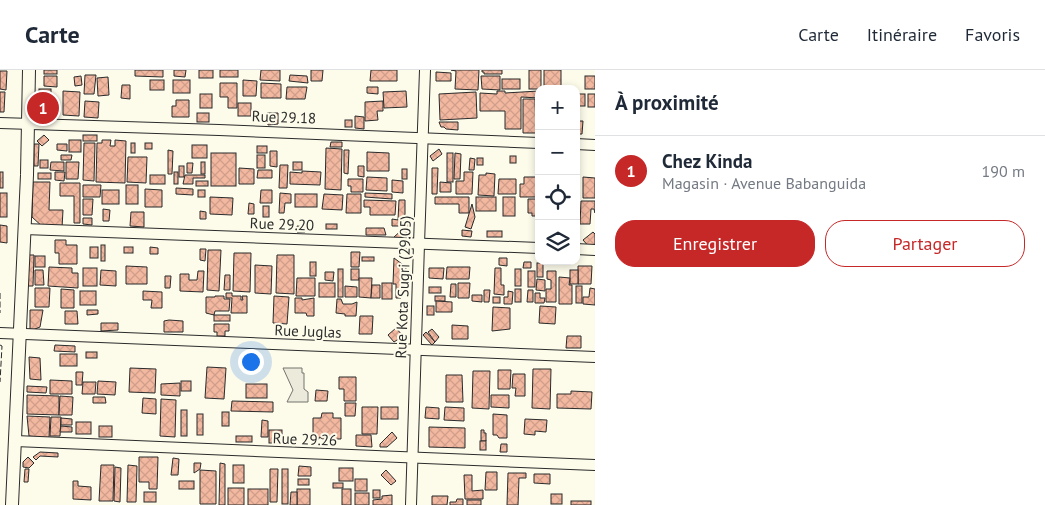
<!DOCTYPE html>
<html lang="fr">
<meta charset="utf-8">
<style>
body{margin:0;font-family:"PT Sans",sans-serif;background:#f6f6f7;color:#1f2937}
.controls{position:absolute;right:15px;top:15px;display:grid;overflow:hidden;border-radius:10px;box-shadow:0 2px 8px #0003}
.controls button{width:45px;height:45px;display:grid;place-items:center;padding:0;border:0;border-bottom:1px solid #e0e1e3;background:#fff;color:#1f2937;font:25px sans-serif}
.you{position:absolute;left:250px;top:291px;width:18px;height:18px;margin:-12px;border:4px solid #fff;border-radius:50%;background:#1a73e8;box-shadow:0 0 0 8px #1a73e833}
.badge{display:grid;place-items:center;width:32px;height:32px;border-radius:50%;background:#c62828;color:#fff;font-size:16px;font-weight:700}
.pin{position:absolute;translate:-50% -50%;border:2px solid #fff;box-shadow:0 1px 5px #0006}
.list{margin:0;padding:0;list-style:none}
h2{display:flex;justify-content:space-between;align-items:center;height:65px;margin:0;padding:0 20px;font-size:21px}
h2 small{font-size:16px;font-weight:400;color:#747a83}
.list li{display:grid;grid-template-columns:32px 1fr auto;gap:15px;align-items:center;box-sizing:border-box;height:70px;padding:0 20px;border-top:1px solid #e0e1e3}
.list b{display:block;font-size:19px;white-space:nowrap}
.list p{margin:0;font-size:16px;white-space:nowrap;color:#747a83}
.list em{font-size:16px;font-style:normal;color:#747a83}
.actions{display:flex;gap:10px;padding:15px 20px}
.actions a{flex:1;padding:11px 0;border:1px solid #c62828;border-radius:20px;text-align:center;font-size:18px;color:#c62828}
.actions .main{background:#c62828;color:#fff}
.icon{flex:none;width:28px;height:28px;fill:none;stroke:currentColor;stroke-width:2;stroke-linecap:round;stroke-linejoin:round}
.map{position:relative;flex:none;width:595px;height:435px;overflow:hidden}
header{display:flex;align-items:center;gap:30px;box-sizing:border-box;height:70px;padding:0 25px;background:#fff;border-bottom:1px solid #e0e1e3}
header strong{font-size:24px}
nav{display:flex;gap:28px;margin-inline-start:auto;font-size:18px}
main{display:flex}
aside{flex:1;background:#fff}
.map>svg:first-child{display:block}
</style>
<header>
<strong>Carte</strong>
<nav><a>Carte</a><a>Itinéraire</a><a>Favoris</a></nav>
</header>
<main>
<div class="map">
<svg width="595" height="435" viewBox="0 0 595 435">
<defs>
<pattern id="building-cross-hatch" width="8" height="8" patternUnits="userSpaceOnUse" patternTransform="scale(1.25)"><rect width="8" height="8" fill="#f2b8a0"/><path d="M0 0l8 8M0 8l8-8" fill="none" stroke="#d09e8a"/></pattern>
</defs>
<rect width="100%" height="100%" fill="#fdfbea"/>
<path fill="#eceadb" stroke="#74746e" d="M283,298H302V303H304V319L308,322V332H287L293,320Z"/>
<g fill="url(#building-cross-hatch)" stroke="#2b2b2b">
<rect x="44" y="0" width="13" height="4"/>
<path d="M135,0H163V7L135,6Z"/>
<path d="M174,0H186L185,7L174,6Z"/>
<rect x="199" y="0" width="14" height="8"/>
<rect x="220" y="0" width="18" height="7"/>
<path d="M261,0H280V11L260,10Z"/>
<path d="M311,0H323L322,11H311Z"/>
<path d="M371,0H397V11H370Z"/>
<path d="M451,0H479L478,20L455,19L456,1Z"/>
<path d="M482,0H502V4H484V2H482Z"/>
<rect x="529" y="0" width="12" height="19"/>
<rect x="544" y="0" width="17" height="19"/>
<path d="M0,1H7L6,20L0,19Z"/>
<path d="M436,2L451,3V11H436Z"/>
<path d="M85,5H96L94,24H84Z"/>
<path d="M290,5L307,6L308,13L289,11Z"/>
<path d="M44,6H57V17L44,16Z"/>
<path d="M81,6L82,15L75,16L74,7Z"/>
<path d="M481,6H500V20L482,19Z"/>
<rect x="585" y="6" width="10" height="13"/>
<path d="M108,7L109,25L98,26L97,8Z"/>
<rect x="502" y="9" width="18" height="10"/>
<rect x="150" y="10" width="14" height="10"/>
<rect x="173" y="10" width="17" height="13"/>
<path d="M243,10L257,11L256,26H243Z"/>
<path d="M220,13H237V38H228V27H220Z"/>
<path d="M261,13L281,14V28H261Z"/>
<path d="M122,15H130V29L121,28Z"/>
<path d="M287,17H307L305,29H286Z"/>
<path d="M367,17H378V24L367,23Z"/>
<rect x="39" y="19" width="12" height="26"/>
<path d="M63,21L80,22L79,46L63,45Z"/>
<path d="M406,21L407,37L384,38L383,22Z"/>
<path d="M497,21H505V23L539,21V28L521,27V59H505V41H480V23L497,24Z"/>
<path d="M0,22H5L4,42H0Z"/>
<path d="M476,22L477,48L440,50L439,24Z"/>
<rect x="200" y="24" width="12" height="14"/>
<rect x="576" y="24" width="9" height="12"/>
<rect x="588" y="24" width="7" height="13"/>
<path d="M523,29H535L536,63H523Z"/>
<path d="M176,30H189V47H172V36H176Z"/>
<path d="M85,31L99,32L98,48L84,47Z"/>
<path d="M383,31V41H377L378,50L365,51V32Z"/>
<rect x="238" y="33" width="13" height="13"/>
<rect x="197" y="43" width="12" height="9"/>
<path d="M267,43H278V54L268,55Z"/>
<path d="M355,46L364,47V59L355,58Z"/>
<rect x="345" y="50" width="7" height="7"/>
<path d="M579,51H583L582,64H578Z"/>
<path d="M439,52H458V60L446,59L444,57H441Z"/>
<path d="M44,65L49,70L42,76L37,71Z"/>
<rect x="83" y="65" width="14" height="6"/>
<rect x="69" y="70" width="12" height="12"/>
<path d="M102,70H111L110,76H115V70L126,71L125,113L96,112L97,73H102Z"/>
<path d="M331,72H342V77H330Z"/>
<path d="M84,73H95L94,111L83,110Z"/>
<rect x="131" y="73" width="4" height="10"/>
<rect x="145" y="73" width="7" height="6"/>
<path d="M34,74H39L38,96H34Z"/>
<path d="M57,74H67V81L57,80Z"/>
<rect x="192" y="75" width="15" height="13"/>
<rect x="257" y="76" width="10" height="7"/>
<path d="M326,78L342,79L341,120L325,119Z"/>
<path d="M439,79L442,84L433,91L430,86Z"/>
<path d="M168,80L173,81L172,104H168Z"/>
<path d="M344,80H349L348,104L344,103Z"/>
<path d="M270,81H277V97L270,96Z"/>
<path d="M367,82L389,83V101H367Z"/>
<rect x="211" y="83" width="25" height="33"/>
<rect x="447" y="83" width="6" height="29"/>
<path d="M455,83L461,84L460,109H454Z"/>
<path d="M61,85H72L71,90H61Z"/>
<rect x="257" y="85" width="8" height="13"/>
<rect x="510" y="86" width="6" height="7"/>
<path d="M128,87H147L146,113L127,112Z"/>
<path d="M470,88L475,89L474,100H469Z"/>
<rect x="477" y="88" width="6" height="7"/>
<rect x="40" y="90" width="8" height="8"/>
<path d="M51,92H64V101L50,100Z"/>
<path d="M66,92H79L78,109H66Z"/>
<rect x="201" y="92" width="4" height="12"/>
<rect x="293" y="92" width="9" height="8"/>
<path d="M187,93H193L192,103H187Z"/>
<path d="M280,95H288L287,118H279Z"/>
<rect x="179" y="96" width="5" height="11"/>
<path d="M358,96H364V107L358,106Z"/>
<path d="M239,98L254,99V114H239Z"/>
<path d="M432,98H438L437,124H432Z"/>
<rect x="402" y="99" width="5" height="10"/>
<path d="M258,100H272V108H257Z"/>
<path d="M302,101L321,102L320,115L290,114V102L302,103Z"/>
<rect x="0" y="102" width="3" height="16"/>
<path d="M55,102H65L64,111L55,110Z"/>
<rect x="174" y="102" width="4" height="12"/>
<path d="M464,102H473L472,124H456V111H464Z"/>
<rect x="38" y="103" width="13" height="6"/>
<path d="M486,103L495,104L494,126L478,125L479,105H486Z"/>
<rect x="150" y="105" width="15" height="9"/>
<path d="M185,105H205V108H193V114H183Z"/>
<path d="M367,107L387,108V121L366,120Z"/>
<path d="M524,107H536V127H520V114H524Z"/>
<path d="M583,107L595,108V128H583Z"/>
<path d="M348,109H363V122H351V116H348Z"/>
<path d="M499,109H516V124H498Z"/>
<path d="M392,110L403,111V123L392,122Z"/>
<rect x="196" y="111" width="12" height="5"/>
<path d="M33,112H50L49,140H63L62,158H44L32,147Z"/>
<path d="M440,112L451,113V122H440Z"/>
<path d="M60,113H80V153H74V126H60Z"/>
<path d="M83,115H101L100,127H83Z"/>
<rect x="126" y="115" width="12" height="19"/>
<path d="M176,118L193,119V125L176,124Z"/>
<path d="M145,119L162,120V137H145Z"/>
<rect x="102" y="120" width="17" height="14"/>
<rect x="198" y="120" width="7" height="7"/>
<path d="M261,120H272V133H260Z"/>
<rect x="0" y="123" width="7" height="24"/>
<path d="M280,123L291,124V133H285L284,143H279Z"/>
<path d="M365,123L392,124V129L365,127Z"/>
<rect x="295" y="124" width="22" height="13"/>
<path d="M324,124L343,125L342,140L322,139Z"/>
<path d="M347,124H361V143H346Z"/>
<path d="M210,127L233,128L232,145L210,144Z"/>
<path d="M435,127H469V143H459V134H435Z"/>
<rect x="476" y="127" width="20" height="14"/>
<rect x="503" y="127" width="12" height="19"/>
<path d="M83,129H93L92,145H83Z"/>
<path d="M528,129H539L538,146H532V143H528Z"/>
<path d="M364,130L396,131L395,145H370V137H364Z"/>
<path d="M399,130H405V149H410V156H392V149L398,150Z"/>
<path d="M581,131H595V143L594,139H591L590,154H580Z"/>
<path d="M249,133L254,134V144H248Z"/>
<path d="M472,134L475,147L471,159L465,157Z"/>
<rect x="263" y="136" width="6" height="11"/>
<path d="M103,139L110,140L109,151H103Z"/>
<path d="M200,141L206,142V149H200Z"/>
<path d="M131,142H144V157L130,156Z"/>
<path d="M83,148H92V155L83,154Z"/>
<rect x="326" y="154" width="11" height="5"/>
<path d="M0,155L7,156V173L0,172Z"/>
<path d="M297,156L306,157L305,162H297Z"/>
<path d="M366,158H384L386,165H366Z"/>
<path d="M404,158L407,162L397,170L394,167Z"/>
<path d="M462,160L472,161L471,167L462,166Z"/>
<rect x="487" y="161" width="15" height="6"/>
<path d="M593,162L595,164V174L590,178L583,170Z"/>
<path d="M55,170H66V175H77V194H59V183H55Z"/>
<rect x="101" y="175" width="4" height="16"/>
<rect x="90" y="177" width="8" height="11"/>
<rect x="124" y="177" width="9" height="6"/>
<path d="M150,177L158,178V184H150Z"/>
<path d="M200,179H206L205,191L200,190Z"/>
<path d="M208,180H221L219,221L207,220Z"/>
<path d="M351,182H360L359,197H351Z"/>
<path d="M234,183H251L250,222L233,221Z"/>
<path d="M29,185H34L33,216H28Z"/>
<path d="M277,185H294V224L276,223Z"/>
<rect x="35" y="186" width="10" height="11"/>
<rect x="362" y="187" width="12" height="4"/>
<path d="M394,188L406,197L405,214H401V228H396V214H393Z"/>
<path d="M499,188H507V196L499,195Z"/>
<rect x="310" y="192" width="6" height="14"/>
<path d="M524,192H531V198H523Z"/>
<rect x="537" y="193" width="6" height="14"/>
<path d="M255,195L272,196L271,224L255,223Z"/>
<path d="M126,196L147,197V214H126Z"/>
<path d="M578,196H592L591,214H578Z"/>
<path d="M49,197L72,198V203H78V218L48,216Z"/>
<path d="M447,197H470L469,209H446Z"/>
<rect x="83" y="198" width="14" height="18"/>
<path d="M429,198H444L443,209L429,208Z"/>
<path d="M495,198H501V215H504V225L494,224Z"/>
<rect x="338" y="199" width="5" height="28"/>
<rect x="351" y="199" width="8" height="11"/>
<rect x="515" y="199" width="6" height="17"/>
<path d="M35,200H43L44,215H35Z"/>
<path d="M101,200L116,201V216L100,215Z"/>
<rect x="570" y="200" width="8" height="14"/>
<path d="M198,201H204L203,222L180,221V204H189V210H197Z"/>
<rect x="528" y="201" width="7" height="16"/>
<path d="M547,201H556V232H546V219H551V210L547,209Z"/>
<path d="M325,202H334L333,211L325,210Z"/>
<path d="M225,205H230V220H224Z"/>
<path d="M165,206H171L170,218H165Z"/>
<path d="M559,207L570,208L569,215H572V234H559Z"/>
<path d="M297,208H315V226H296Z"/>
<path d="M359,208H372L371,228L359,227Z"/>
<path d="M537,209L545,210V221L536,220Z"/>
<rect x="319" y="213" width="16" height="14"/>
<rect x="382" y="213" width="10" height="16"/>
<path d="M458,213H470L469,228H458Z"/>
<path d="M451,214H456V227H450Z"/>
<path d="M372,215H380V228H371Z"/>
<path d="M345,216L357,217V227H345Z"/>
<rect x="576" y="216" width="6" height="17"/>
<rect x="429" y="217" width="12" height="6"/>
<path d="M35,218H50L49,237H35Z"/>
<path d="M590,218L595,219V235L583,234V227H589Z"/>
<path d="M61,219L74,220V238H61Z"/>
<rect x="515" y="219" width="6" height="13"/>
<path d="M484,220H490L489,232H484Z"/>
<path d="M528,220H533V232H527Z"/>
<rect x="80" y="221" width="16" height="14"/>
<path d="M143,221L162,222V238H151L152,230H143Z"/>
<path d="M508,221L513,222L512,234H504V227H508Z"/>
<path d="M226,223H232V226H241V230H243L242,226H247V243H231L232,228H226Z"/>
<path d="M535,223H540V228H545L544,233H535Z"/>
<path d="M472,225H482V232L472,231Z"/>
<path d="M215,226H224V229H230L229,241H215L214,245L206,243V227H215Z"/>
<path d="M274,226L289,227L287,254L273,253Z"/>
<rect x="435" y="226" width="10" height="5"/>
<rect x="493" y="227" width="7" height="6"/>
<path d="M295,228H302V230L314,228V246H307L306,243H295Z"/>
<path d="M337,229H341L343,234H352L357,232L356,246H345V244L336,243Z"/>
<path d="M436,231L452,232V242H436Z"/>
<rect x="427" y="236" width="7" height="9"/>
<path d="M540,236L556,237L555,254L539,253Z"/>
<path d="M493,237L510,238V259L492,261Z"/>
<path d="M30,240H43L40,257L30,261Z"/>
<path d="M87,240H98V244L87,245Z"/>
<path d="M65,241H77L78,254H65Z"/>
<rect x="214" y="245" width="16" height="6"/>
<path d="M360,246H373L372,264H359Z"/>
<path d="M169,250L183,251V262H164V251Z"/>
<path d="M101,253H118V260L101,261Z"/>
<path d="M214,254H229V261H225V266H217V262H214Z"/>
<path d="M452,255L468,256V269H452Z"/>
<path d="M396,258L403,266L394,272L388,265Z"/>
<path d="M432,259L439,267L435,272L428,262Z"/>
<path d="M426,262L435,272L432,275L423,265Z"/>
<path d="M567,266H581V278H566Z"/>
<path d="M55,275L75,276V282L54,281Z"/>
<rect x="86" y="282" width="11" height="6"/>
<rect x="60" y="284" width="17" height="12"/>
<path d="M29,287L40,288L41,310L30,309Z"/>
<path d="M207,297L226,298L224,329L205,328Z"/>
<path d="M130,298L156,299L155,323L129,322Z"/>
<path d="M533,299H551L550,339L532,338Z"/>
<path d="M498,300H511L510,319H498Z"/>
<path d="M473,301H490L489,339L472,338Z"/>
<path d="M76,302H83L82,315H76Z"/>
<path d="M513,304H525V326H515L516,318H512Z"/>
<path d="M446,305H462L463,332H446Z"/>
<path d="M339,307H356V331H344V319H339Z"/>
<path d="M50,310L72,311V324H50Z"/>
<path d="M98,311L116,312L115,325L97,324Z"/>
<rect x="181" y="311" width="10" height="10"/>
<path d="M83,312H96L95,324H82Z"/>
<path d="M180,313V326L161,325V314Z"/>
<rect x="246" y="314" width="21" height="14"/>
<path d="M27,316L47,317L46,323L27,322Z"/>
<path d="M316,320L328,321L327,331H315Z"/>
<path d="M571,321L592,322L591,339L557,338V324H571Z"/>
<path d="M27,325L59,326V345L27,344Z"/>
<path d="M491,325H509V338L491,337Z"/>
<path d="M60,326L73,327L72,345H59Z"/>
<path d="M93,327H105L106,333H93Z"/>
<path d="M143,328L156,329V344L142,343Z"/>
<path d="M161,329L176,330L175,367L160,366Z"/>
<path d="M232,331L273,332V342L231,341Z"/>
<path d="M345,333H356L355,346H345Z"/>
<path d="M362,337H378L377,364H362Z"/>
<rect x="381" y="337" width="17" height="12"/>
<path d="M426,337L439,338V349L425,348Z"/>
<path d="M445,337L464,338V351L444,350Z"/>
<rect x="181" y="340" width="6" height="26"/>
<rect x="222" y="342" width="7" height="14"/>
<path d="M322,343H333V348H341V369H323L319,367V369L313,367V348H321Z"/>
<rect x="197" y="344" width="6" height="21"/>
<path d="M493,344L507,345V368H499L497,365H493Z"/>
<path d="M27,346L50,347L49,368L29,366Z"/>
<path d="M51,347H61L60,366H50Z"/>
<path d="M61,348L72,349V355H61Z"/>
<path d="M525,349L547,350L546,362L535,361V365L524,364Z"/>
<path d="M262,350L268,351V367H261Z"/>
<rect x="76" y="352" width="15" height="12"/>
<path d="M61,356L72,357V362H60Z"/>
<rect x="99" y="356" width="13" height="11"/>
<path d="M429,357L465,358V378L429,377Z"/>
<rect x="269" y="360" width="13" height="13"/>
<path d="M481,360H484V363H486V371H481Z"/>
<path d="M392,362L397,368L387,377H380V374Z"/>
<path d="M356,365H371L372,377L356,376Z"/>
<rect x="236" y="366" width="16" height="6"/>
<rect x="480" y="371" width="6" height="9"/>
<path d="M501,374H507V382H500Z"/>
<path d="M40,382L58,383V387L40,386L36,390L33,387Z"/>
<path d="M28,387L34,393L29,398L23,397V392Z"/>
<path d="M139,387H158L157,419H149V412H139Z"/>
<path d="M173,388L179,389L178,405H171Z"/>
<path d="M194,393H201L200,399L194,403Z"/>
<path d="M220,393L225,394V435H219Z"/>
<path d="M101,395H114L113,431H99Z"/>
<path d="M128,395L137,396L136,432H127Z"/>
<rect x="233" y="395" width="11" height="18"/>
<path d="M299,396L311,397V406H298Z"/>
<path d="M115,397L121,398L120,432L114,431Z"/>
<rect x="339" y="398" width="14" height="13"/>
<path d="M25,399H29L28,412H24Z"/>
<path d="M270,399H278L277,432H270Z"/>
<rect x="282" y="399" width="6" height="35"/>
<path d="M200,400L216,401V434H200Z"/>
<path d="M386,400L396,411L391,415L381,405Z"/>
<path d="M486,402H497V420H485Z"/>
<path d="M508,403H526V408H519L518,435H507Z"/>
<path d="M534,404H550V414L534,413Z"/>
<path d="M464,405H472V421L483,420V429H465Z"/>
<rect x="298" y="409" width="11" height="6"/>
<rect x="355" y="409" width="12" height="12"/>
<path d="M73,411H78V416L91,417V430L73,429Z"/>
<rect x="179" y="411" width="15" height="8"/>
<rect x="333" y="413" width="10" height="5"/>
<rect x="228" y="418" width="16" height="17"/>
<rect x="248" y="419" width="20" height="16"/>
<rect x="297" y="419" width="13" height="16"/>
<rect x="342" y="419" width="9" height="16"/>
<rect x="373" y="420" width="7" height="8"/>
<rect x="144" y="422" width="12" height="10"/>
<path d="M291,422H297V435H290Z"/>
<rect x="355" y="423" width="14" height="12"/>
<rect x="551" y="424" width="11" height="10"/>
<path d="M392,425V435H373V430L382,429V426Z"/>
<path d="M432,426H448L447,435H432Z"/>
<path d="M457,429H463V435H450V432H456Z"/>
<rect x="467" y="430" width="14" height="5"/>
<rect x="571" y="431" width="20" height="4"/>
</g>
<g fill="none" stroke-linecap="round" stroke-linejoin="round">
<defs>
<g id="minor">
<path d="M0,53L219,60L539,73"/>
<path d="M576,74L595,75"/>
<path d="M24,159L539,178"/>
<path d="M576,179L595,180"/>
<path d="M0,263L595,287"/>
<path d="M15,371L595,395"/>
<path d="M411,435L419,174L425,0"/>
</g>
<path id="tertiary" d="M12,435L27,105L29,0"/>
</defs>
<use href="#minor" stroke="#2b2b2b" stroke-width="12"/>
<use href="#tertiary" stroke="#2b2b2b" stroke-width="14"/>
<use href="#minor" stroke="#fdfbea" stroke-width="10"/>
<use href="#tertiary" stroke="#fdfbea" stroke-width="12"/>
<g stroke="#2b2b2b" stroke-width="1" stroke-dasharray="6 2.5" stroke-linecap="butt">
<path d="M0,223V243"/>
<path d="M0,275L2,276L0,312"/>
</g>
</g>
<g text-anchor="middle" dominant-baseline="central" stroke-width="4" stroke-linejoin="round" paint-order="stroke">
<g font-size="15" fill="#2b2b2b" stroke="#fdfbea">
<text transform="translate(284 47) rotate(2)">Rue 29.18</text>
<text transform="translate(282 154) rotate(2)">Rue 29.20</text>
<text transform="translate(403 217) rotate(-88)">Rue Kota Sugri (29.05)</text>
<text transform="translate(308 261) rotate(2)">Rue Juglas</text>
<text transform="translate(305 369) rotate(2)">Rue 29.26</text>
</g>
</g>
</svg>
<div class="controls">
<button>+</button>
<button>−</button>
<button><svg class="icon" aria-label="locate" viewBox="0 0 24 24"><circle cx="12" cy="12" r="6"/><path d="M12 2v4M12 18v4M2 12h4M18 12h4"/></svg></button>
<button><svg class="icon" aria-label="layers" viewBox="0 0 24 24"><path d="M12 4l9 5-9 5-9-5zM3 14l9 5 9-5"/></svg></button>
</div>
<div class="you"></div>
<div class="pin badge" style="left:43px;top:38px">1</div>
</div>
<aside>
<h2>À proximité<small></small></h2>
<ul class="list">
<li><span class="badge">1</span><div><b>Chez Kinda</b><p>Magasin · Avenue Babanguida</p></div><em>190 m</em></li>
</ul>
<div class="actions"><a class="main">Enregistrer</a><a>Partager</a></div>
</aside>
</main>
